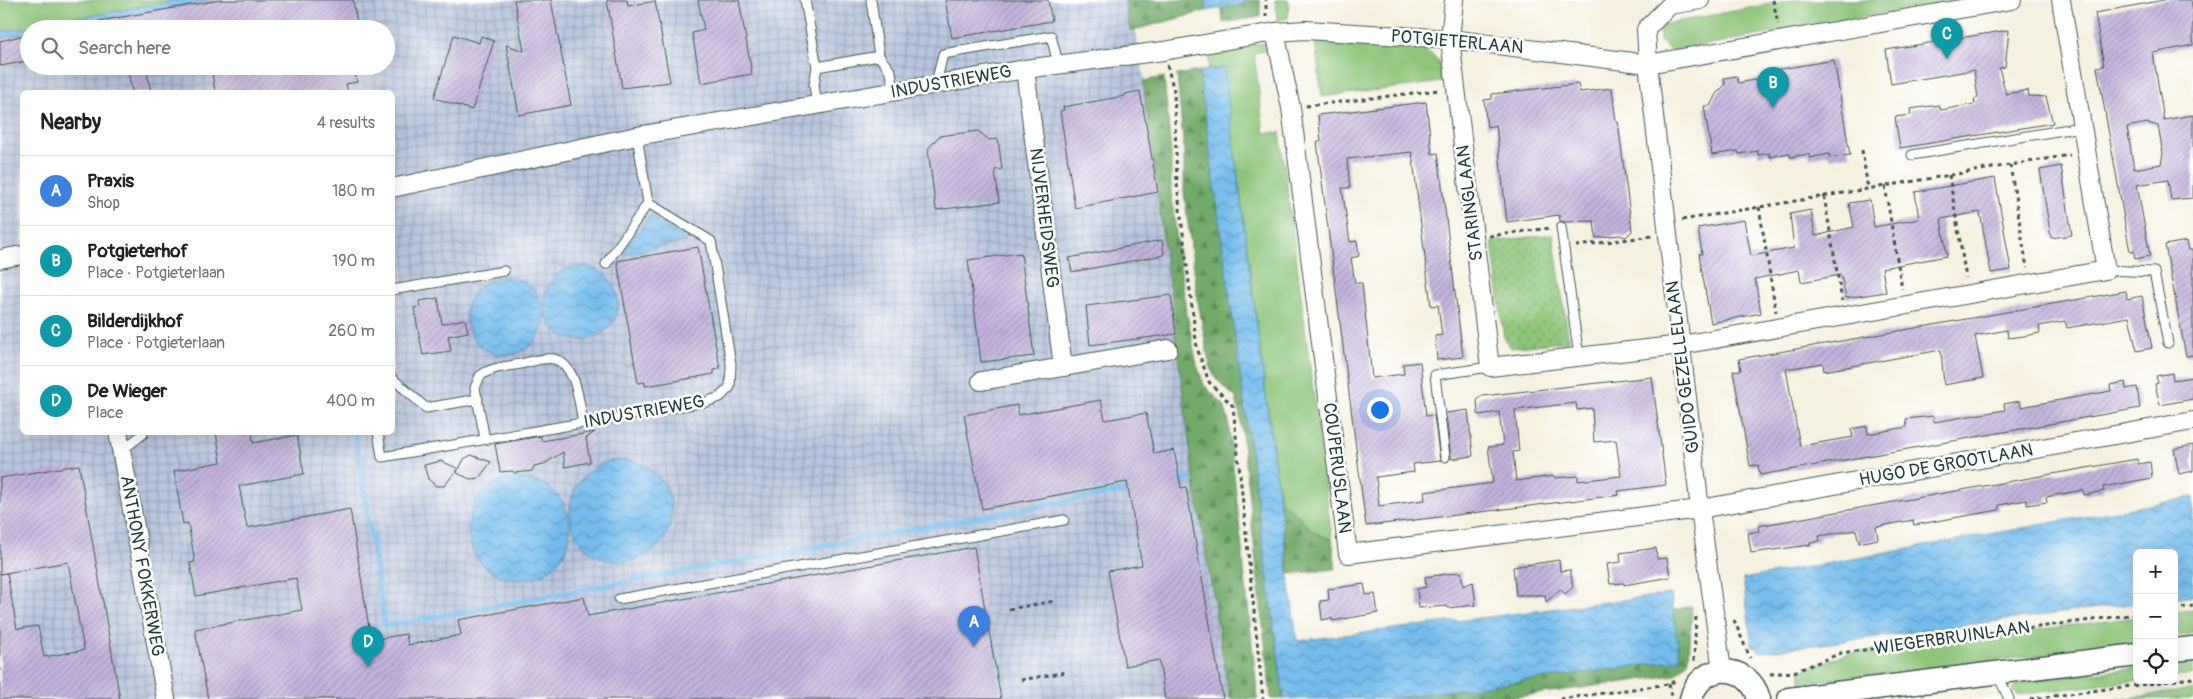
<!DOCTYPE html>
<meta charset="utf-8">
<style>
body{margin:0;font-family:Pangolin,sans-serif;background:#f2f2f2;color:#202124}
.controls{position:absolute;right:15px;bottom:15px;display:grid;overflow:hidden;border-radius:8px;box-shadow:0 5px 20px #0002}
.controls button{width:45px;height:45px;display:grid;place-items:center;padding:0;border:0;border-bottom:1px solid #e0e0e0;background:#fff;color:#202124;font:25px sans-serif}
.you{position:absolute;left:1379px;top:409px;width:18px;height:18px;margin:-12px;border:4px solid #fff;border-radius:50%;background:#1a73e8;box-shadow:0 0 0 8px #1a73e833}
.badge{display:grid;place-items:center;width:32px;height:32px;border-radius:50%;background:#2563eb;color:#fff;font-size:16px;font-weight:700}
.pin{position:absolute;translate:-50% -41px;filter:drop-shadow(0 1px 2px #0008)}
.pin::after{content:'';position:absolute;top:26px;width:18px;height:15px;background:inherit;clip-path:polygon(0 0,100% 0,50% 100%)}
.list{margin:0;padding:0;list-style:none}
h2{display:flex;justify-content:space-between;align-items:center;height:65px;margin:0;padding:0 20px;font-size:21px}
h2 small{font-size:16px;font-weight:400;color:#757577}
.list li{display:grid;grid-template-columns:32px 1fr auto;gap:15px;align-items:center;box-sizing:border-box;height:70px;padding:0 20px;border-top:1px solid #e0e0e0}
.list b{display:block;font-size:19px;white-space:nowrap}
.list p{margin:0;font-size:16px;white-space:nowrap;color:#757577}
.list em{font-size:16px;font-style:normal;color:#757577}
.icon{flex:none;width:28px;height:28px;fill:none;stroke:currentColor;stroke-width:2;stroke-linecap:round;stroke-linejoin:round}
.map{position:relative;flex:none;width:2193px;height:699px;overflow:hidden}
.search{position:absolute;background:#fff;box-shadow:0 5px 20px #0002;left:20px;top:20px;width:375px;height:55px;display:flex;align-items:center;gap:12px;box-sizing:border-box;padding:0 18px;border-radius:28px;color:#757577;font-size:19px}
.panel{position:absolute;background:#fff;box-shadow:0 5px 20px #0002;left:20px;top:90px;width:375px;height:345px;border-radius:8px}
.map>svg:first-child{display:block}
</style>
<div class="map">
<svg width="2193" height="699" viewBox="0 0 2193 699">
<defs>
<pattern id="industrial-grid" width="8" height="8" patternUnits="userSpaceOnUse" patternTransform="scale(1.25)"><rect width="8" height="8" fill="#b8c5de"/><path d="M0 4h8M4 0v8" fill="none" stroke="#95a1b5"/></pattern>
<pattern id="forest-firs" width="22" height="20" patternUnits="userSpaceOnUse" patternTransform="scale(1.25)"><rect width="22" height="20" fill="#72aa69"/><path d="M5 1l3.5 6h-7zM16 11l3.5 6h-7z" fill="#5d8c57"/></pattern>
<pattern id="park-dots" width="8" height="8" patternUnits="userSpaceOnUse" patternTransform="scale(1.25)"><rect width="8" height="8" fill="#8dc579"/><path d="M2 2h.1M6 6h.1" fill="none" stroke="#73a164" stroke-width="1.8" stroke-linecap="round"/></pattern>
<pattern id="water-waves" width="16" height="10" patternUnits="userSpaceOnUse" patternTransform="scale(1.25)"><rect width="16" height="10" fill="#74bcec"/><path d="M0 5q4-4 8 0t8 0" fill="none" stroke="#5f9ac0"/></pattern>
<pattern id="building-hatch" width="6" height="6" patternUnits="userSpaceOnUse" patternTransform="scale(1.25)"><rect width="6" height="6" fill="#c4b3dd"/><path d="M-1 1l2-2M0 6l6-6M5 7l2-2" fill="none" stroke="#9f93b4"/></pattern>
</defs>
<rect width="100%" height="100%" fill="#fff"/>
<filter id="ink" filterUnits="userSpaceOnUse"><feTurbulence type="fractalNoise" baseFrequency=".02" numOctaves="2"/><feDisplacementMap in="SourceGraphic" scale="10" xChannelSelector="R" yChannelSelector="G"/><feConvolveMatrix kernelMatrix="1 2 1 2 8 2 1 2 1" color-interpolation-filters="sRGB"/></filter>
<filter id="wash" filterUnits="userSpaceOnUse"><feTurbulence type="fractalNoise" baseFrequency=".0096" numOctaves="4" result="noise"/><feDisplacementMap in="SourceGraphic" scale="20" xChannelSelector="R" yChannelSelector="G"/><feGaussianBlur stdDeviation="1.12" result="paint"/><feColorMatrix in="noise" values="0 0 0 0 0 0 0 0 0 0 0 0 0 0 0 0 0 1.4 0 .05"/><feComposite in="paint" operator="in"/></filter>
<g filter="url(#wash)">
<rect width="100%" height="100%" fill="#f5f1e1"/>
<path fill="url(#industrial-grid)" fill-rule="evenodd" d="M213,0H1130L1145,82L1237,699H0V38L29,33V66H386V29H51ZM22,92H392V432H22Z"/>
<g fill="#8dc579" stroke="#568156">
<path d="M0,0H177L0,32Z"/>
<path d="M1275,0H1289L1288,18L1277,20Z"/>
<path d="M1791,0H1957L1671,51L1660,41V30L1665,24Z"/>
<path d="M1269,42L1275,49L1254,53L1264,133L1280,132L1332,539C1304,534 1303,512 1280,502L1224,68L1209,70L1208,52Z"/>
<path d="M1315,42L1426,50L1438,60L1442,82L1322,97Z"/>
<path d="M2193,610V633L2174,637V612Z"/>
<path d="M2137,617V644L1801,683V671L1846,654Z"/>
<path d="M2193,662V674L2174,676V664Z"/>
<path d="M2137,668V680H2140L2017,695L2014,691L2017,682Z"/>
<path d="M2193,690V699H2118Z"/>
</g>
<g fill="url(#forest-firs)" stroke="#48744e">
<path d="M1125,0H1206V11L1130,31Z"/>
<path d="M1245,0H1260V17L1223,23L1222,8L1245,4Z"/>
<path d="M1199,71L1284,699H1271L1240,416L1236,398L1215,378L1209,362L1198,302L1184,192V152L1177,75Z"/>
<path d="M1164,77L1171,153V193L1185,304L1197,365L1204,385L1224,405L1228,418L1258,699H1230L1193,474L1143,81Z"/>
<path d="M1280,502C1303,512 1304,534 1332,539L1336,569L1289,574Z"/>
<path d="M1692,606L1689,660L1675,675L1500,699H1389L1680,660L1673,610Z"/>
</g>
<path fill="url(#park-dots)" stroke="#568156" d="M1553,234L1569,341L1511,348L1504,339L1492,242Z"/>
<g fill="url(#water-waves)" stroke="#4a7c90">
<path d="M177,0H215L54,29H29V33L0,38V32Z"/>
<path d="M1206,0H1245V4L1206,11Z"/>
<path d="M1224,68L1297,641L1671,594L1680,660L1389,699H1284L1199,71Z"/>
<path d="M651,215L688,241L620,255Z"/>
<circle cx="581" cy="303" r="37"/>
<circle cx="505" cy="316" r="39"/>
<circle cx="621" cy="511" r="51"/>
<circle cx="519" cy="529" r="51"/>
<path d="M2193,497V596L2174,599V553H2137V603L1761,652L1752,646L1743,579Z"/>
</g>
<g fill="none" stroke-linecap="round" stroke-linejoin="round">
<g stroke="#74bcec" stroke-width="5">
<path d="M355,432L385,626L1134,489"/>
<path d="M1175,482L1190,479"/>
</g>
</g>
<g id="blocks">
<g fill="url(#building-hatch)" fill-rule="evenodd">
<path d="M220,0H353L358,29H100L99,21Z"/>
<path d="M514,0H551L571,105L519,115L506,45L524,51Z"/>
<path d="M607,0H627L628,6L655,1L670,82L622,88Z"/>
<path d="M698,0H739L752,74L701,83L692,33L704,30Z"/>
<path d="M945,0H1048L1052,21L952,38Z"/>
<path d="M2164,0H2191L2193,12V45L2153,53L2164,120L2193,115V198L2171,200L2168,180L2137,185L2150,256L2135,259L2134,251L2130,252L2097,67L2104,66L2095,13ZM2147,123L2158,126L2163,153L2161,164L2134,169L2127,127Z"/>
<path d="M2009,30L2005,67L1999,68L2006,94L2028,90L2029,96L2046,97L2053,123L1900,148L1895,117L1911,115L1910,109L1939,105L1941,110L1975,104L1974,99L1978,98L1974,70L1891,84L1886,50Z"/>
<path d="M29,34V61L0,66V41Z"/>
<path d="M454,35L479,43L481,36L494,41L472,110L434,98Z"/>
<path d="M1834,60L1850,155L1830,158L1829,154L1810,158L1809,154L1790,157L1789,153L1770,157L1769,153L1758,155V151L1739,154L1738,151L1712,155L1704,106H1710L1716,94L1725,85L1724,78L1737,76L1738,83L1776,76L1775,70Z"/>
<path d="M127,66H146L151,92H132Z"/>
<path d="M211,66H354L357,82L346,84L348,92H215Z"/>
<path d="M1578,84L1580,92L1612,88L1616,122H1618L1632,231L1626,237L1619,235L1596,238L1594,221L1564,222L1560,221L1559,215L1507,222L1496,125L1487,127L1484,100L1492,99V94Z"/>
<path d="M1140,91L1158,192L1075,208L1060,111L1064,110L1063,107L1125,96V94Z"/>
<path d="M1426,102L1432,154L1438,153L1463,357L1437,360L1435,336L1442,335L1438,305L1431,306L1412,152L1347,159L1350,188H1342L1350,242L1357,241L1359,256L1351,258L1355,283H1362L1372,378L1404,374L1403,364L1420,362L1426,416L1434,415L1440,461L1413,464L1414,472L1376,477L1379,506L1425,500L1424,492L1493,483L1488,447L1503,445L1499,412L1478,415L1477,399L1482,396L1652,377L1666,485L1618,491L1619,495L1366,526L1317,142L1321,141L1318,115ZM1576,403L1577,410L1592,408L1594,442L1616,440L1621,476L1578,481V476L1555,478L1554,476L1516,481L1513,452L1519,451L1515,410Z"/>
<path d="M978,131L989,140L998,139L1002,169L995,170L999,202L936,210L928,149L939,136Z"/>
<path d="M2061,166L2072,235L2051,238L2040,170Z"/>
<path d="M1995,178L2011,270L1991,273L1980,212L1941,219L1947,256L1882,268L1886,292L1846,298L1841,275L1801,282L1799,270L1755,279L1761,313L1711,323L1699,254H1702L1698,228L1744,220L1751,256L1794,248L1790,214L1811,210L1815,236L1854,227L1849,203L1870,200L1874,227L1919,219L1915,192Z"/>
<path d="M1162,240L1164,255L1072,272L1069,258Z"/>
<path d="M2187,241L2189,250H2193V355L2186,356L2165,245Z"/>
<path d="M698,247L720,369L714,370V374L670,382L645,386V382L638,383L617,261Z"/>
<path d="M1021,253L1034,356L981,362L968,260Z"/>
<path d="M2126,291L2127,299L2142,296L2152,348L2137,351L2129,317L2067,328L2065,321L2039,326L2040,333L2024,336L2008,338L2007,330L1975,336L1983,378L1944,385L1941,350L1824,371L1823,363L1786,369L1800,446L1853,437L1851,429L1867,426L1868,434L1907,427L1906,419L1933,416L1934,422L2005,410L2004,404L2020,401L2021,407L2111,391L2110,385L2125,382L2126,389L2137,387L2140,408L1760,475L1758,465L1750,466L1733,371L1741,370L1739,359Z"/>
<path d="M1171,295L1176,334L1090,345L1086,306Z"/>
<path d="M438,298L442,324L465,319L468,332L448,336L451,351L423,355L414,308L420,307L419,301Z"/>
<path d="M2172,373L2173,380L2193,377V399L2160,405L2155,384L2158,383L2156,376Z"/>
<path d="M1101,400L1105,420L1146,413L1154,454L1174,450L1181,488L1186,487L1223,699H1165L1159,660L1125,666L1108,571L1142,565L1127,482L982,509L964,415L1017,405L1018,415Z"/>
<path d="M1468,410L1473,456L1451,459L1446,413Z"/>
<path d="M216,432H252L253,443L297,435L304,474L239,486L247,528L350,509L371,640L406,634L408,645L461,635L458,620L584,597L588,616L974,547L1001,699H208L195,629L302,610L296,578L196,596L190,563L195,562L188,523L183,524L174,471L221,462Z"/>
<path d="M595,432L586,438L590,462L565,467L563,452L544,464L534,466L532,471L515,473L512,471L500,472L495,444L541,436V441Z"/>
<path d="M2193,445V471L2179,474L2174,449Z"/>
<path d="M471,455L491,462L479,478L470,479L457,473L458,469L444,486H436L428,479L424,465L441,461L459,469L464,459Z"/>
<path d="M2137,459L2138,464L2150,462L2152,478L2103,487L2104,491L2084,495L2083,490L2046,497L2047,502L2027,505V500L1999,505V510L1914,525L1913,520L1876,527L1878,539L1859,543L1856,530L1819,536L1820,541L1810,543V545L1751,553L1748,533L1759,531L1758,526Z"/>
<path d="M79,465L120,699H0V478ZM68,562L84,650L44,657L38,626L17,629L7,573L0,574Z"/>
<path d="M1656,548L1657,559L1667,558L1670,577L1624,585V583L1610,584L1607,564L1621,562L1620,553Z"/>
<path d="M1559,560L1560,571L1570,570L1573,587L1565,594L1560,589L1546,602L1545,595H1516L1513,567Z"/>
<path d="M1461,572L1463,586L1473,582L1476,605L1448,608L1447,606L1419,608L1417,589L1426,587L1425,577Z"/>
<path d="M1364,584L1366,595L1375,594L1378,613L1332,621V618L1322,620L1320,601L1329,600L1328,589Z"/>
</g>
</g>
</g>
<g filter="url(#ink)">
<use href="#blocks" fill-opacity="0" stroke="#3f584e" stroke-width="1"/>
<g fill="none" stroke-linecap="round" stroke-linejoin="round">
<defs>
<g id="service">
<path d="M805,0L817,67L814,85L817,105"/>
<path d="M871,0L879,56L891,72L894,92"/>
<path d="M817,67L879,56"/>
<path d="M936,84L943,54L1051,36L1058,63"/>
<path d="M1912,155L2081,127"/>
<path d="M1561,227L1579,357"/>
<path d="M606,264L648,203"/>
<path d="M2106,270L2154,272L2168,343"/>
<path d="M392,290L504,271"/>
<path d="M392,378L426,408L478,399"/>
<path d="M378,432L382,457L706,402L720,397L730,387L731,364L711,241L648,203L637,136"/>
<path d="M485,439L475,388L480,376C491,367 506,367 520,364C530,362 544,357 554,359C577,365 579,403 583,423"/>
<path d="M121,451L143,434"/>
<path d="M1445,457L1435,375L1490,367"/>
<path d="M619,599L1064,520"/>
<path d="M1997,673L2009,699"/>
</g>
<g id="minor">
<path d="M1454,0L1450,39L1490,367L1681,345L2106,270L2061,0"/>
<path d="M1700,0L1670,5L1646,29L1648,64L1700,509L1722,671"/>
<path d="M1275,32L1291,108L1348,554L1700,509L2193,421"/>
<path d="M1025,69L1063,367"/>
<path d="M392,188L637,136L1025,69L1163,51L1275,32L1306,30L1450,39L1648,64L2012,0"/>
<path d="M0,259L22,255"/>
<path d="M981,381L1168,349"/>
<path d="M118,432L166,699"/>
</g>
<g id="tertiary">
<path d="M2174,650L2193,648"/>
<path d="M1691,699C1700,661 1749,662 1759,699"/>
<path d="M1789,699L2137,655"/>
</g>
</defs>
<use href="#service" stroke="#3f584e" stroke-width="11"/>
<use href="#minor" stroke="#3f584e" stroke-width="20"/>
<use href="#tertiary" stroke="#3f584e" stroke-width="25"/>
<g stroke="#3f584e" stroke-width="3" stroke-dasharray="4 4" stroke-linecap="butt">
<path d="M1773,0L1778,24"/>
<path d="M1266,17V0"/>
<path d="M1167,65L1174,91L1177,184L1197,348L1209,382L1233,406L1263,699"/>
<path d="M1306,106L1439,90"/>
<path d="M1862,150L1868,189"/>
<path d="M2010,165L2027,268"/>
<path d="M1949,175L1966,278"/>
<path d="M1885,186L1902,289"/>
<path d="M1824,196L1842,301"/>
<path d="M1759,207L1776,312"/>
<path d="M1682,220L2070,155"/>
<path d="M1489,236L1550,228"/>
<path d="M1576,246L1652,236"/>
<path d="M1009,609L1055,601"/>
<path d="M2174,609L2193,606"/>
<path d="M1734,620L1750,658"/>
<path d="M1694,661L1696,617"/>
<path d="M1770,674L1794,672L1841,653L2137,614"/>
<path d="M1021,680L1066,672"/>
<path d="M1669,684L1671,696"/>
<path d="M1560,699L1669,684L1677,680"/>
<path d="M2030,699L2193,678"/>
</g>
<use href="#service" stroke="#fff" stroke-width="9"/>
<use href="#minor" stroke="#fff" stroke-width="18"/>
<use href="#tertiary" stroke="#fff" stroke-width="22"/>
</g>
</g>
<g text-anchor="middle" dominant-baseline="central" stroke-width="5" stroke-linejoin="round" paint-order="stroke">
<g font-size="18" fill="#1f3d34" stroke="#fff">
<text transform="translate(1457 42) rotate(5)">POTGIETERLAAN</text>
<text transform="translate(951 82) rotate(-10)">INDUSTRIEWEG</text>
<text transform="translate(1470 203) rotate(-97)">STARINGLAAN</text>
<text transform="translate(1044 218) rotate(83)">NIJVERHEIDSWEG</text>
<text transform="translate(1683 367) rotate(-97)">GUIDO GEZELLELAAN</text>
<text transform="translate(644 412) rotate(-10)">INDUSTRIEWEG</text>
<text transform="translate(1946 465) rotate(-10)">HUGO DE GROOTLAAN</text>
<text transform="translate(1337 468) rotate(83)">COUPERUSLAAN</text>
<text transform="translate(142 566) rotate(80)">ANTHONY FOKKERWEG</text>
<text transform="translate(1952 638) rotate(-8)">WIEGERBRUINLAAN</text>
</g>
</g>
</svg>
<div class="controls">
<button>+</button>
<button>−</button>
<button><svg class="icon" aria-label="locate" viewBox="0 0 24 24"><circle cx="12" cy="12" r="6"/><path d="M12 2v4M12 18v4M2 12h4M18 12h4"/></svg></button>
</div>
<div class="you"></div>
<div class="pin badge" style="left:974px;top:647px;background:#3f7fe0">A</div>
<div class="pin badge" style="left:1773px;top:108px;background:#0f9aa8">B</div>
<div class="pin badge" style="left:1947px;top:59px;background:#0f9aa8">C</div>
<div class="pin badge" style="left:368px;top:667px;background:#0f9aa8">D</div>
<div class="search"><svg class="icon" aria-label="search" viewBox="0 0 24 24"><circle cx="10" cy="10" r="6"/><path d="M15 15l6 6"/></svg>Search here</div>
<section class="panel">
<h2>Nearby<small>4 results</small></h2>
<ul class="list">
<li><span class="badge" style="background:#3f7fe0">A</span><div><b>Praxis</b><p>Shop</p></div><em>180 m</em></li>
<li><span class="badge" style="background:#0f9aa8">B</span><div><b>Potgieterhof</b><p>Place · Potgieterlaan</p></div><em>190 m</em></li>
<li><span class="badge" style="background:#0f9aa8">C</span><div><b>Bilderdijkhof</b><p>Place · Potgieterlaan</p></div><em>260 m</em></li>
<li><span class="badge" style="background:#0f9aa8">D</span><div><b>De Wieger</b><p>Place</p></div><em>400 m</em></li>
</ul>
</section>
</div>
